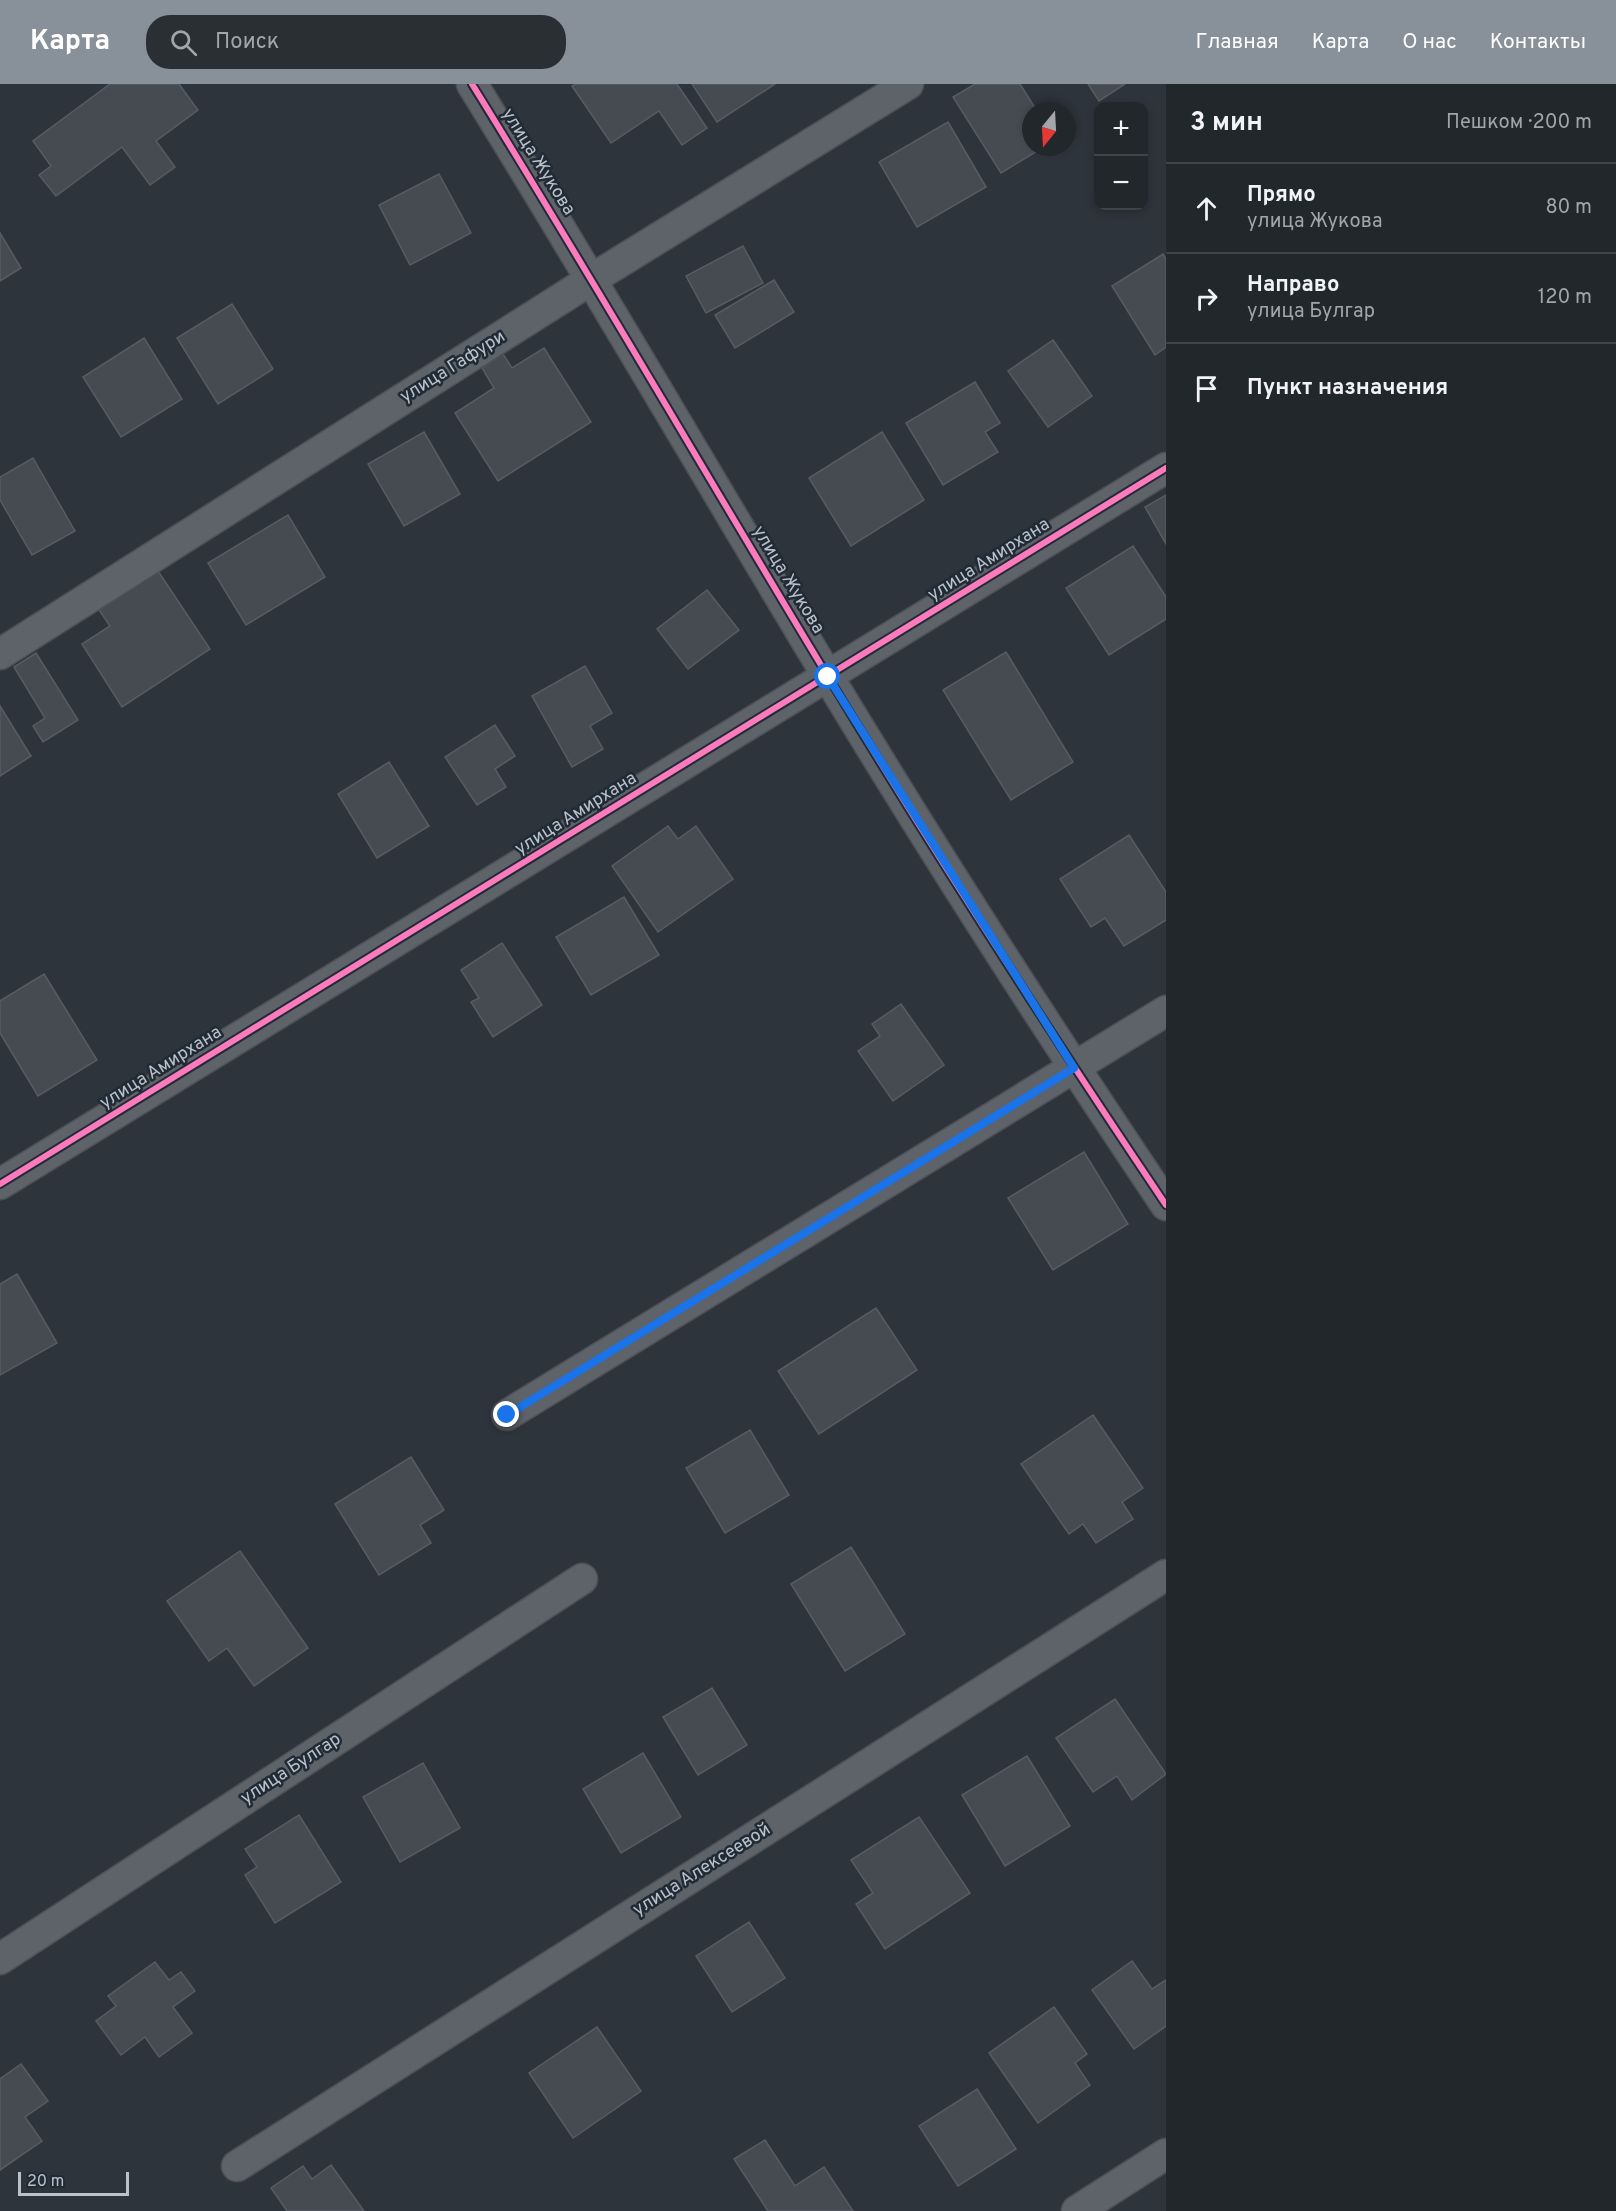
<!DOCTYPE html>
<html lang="ru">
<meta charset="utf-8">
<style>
body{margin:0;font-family:Overpass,sans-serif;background:#2a2f34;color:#f1f3f6}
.controls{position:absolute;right:18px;top:18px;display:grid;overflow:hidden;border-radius:12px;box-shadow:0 3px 9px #0003}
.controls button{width:54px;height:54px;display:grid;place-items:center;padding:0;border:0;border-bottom:2px solid #3f4448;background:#22272c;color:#f1f3f6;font:30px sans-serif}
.compass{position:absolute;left:1022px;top:18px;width:54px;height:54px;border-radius:50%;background:#22272c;box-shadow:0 3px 9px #0003;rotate:198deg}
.scale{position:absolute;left:18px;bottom:15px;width:111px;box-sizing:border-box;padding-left:6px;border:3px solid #b9c1cb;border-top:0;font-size:16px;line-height:21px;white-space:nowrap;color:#b9c1cb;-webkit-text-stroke:4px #212b36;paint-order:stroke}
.stop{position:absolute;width:18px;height:18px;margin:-14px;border:4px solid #1a73e8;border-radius:50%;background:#fff}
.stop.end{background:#1a73e8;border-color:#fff;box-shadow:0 2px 6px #0008}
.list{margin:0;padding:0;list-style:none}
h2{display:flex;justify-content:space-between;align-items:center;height:78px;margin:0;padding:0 24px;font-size:26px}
h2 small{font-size:20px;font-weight:400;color:#a2a5a9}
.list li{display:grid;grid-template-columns:39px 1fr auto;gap:18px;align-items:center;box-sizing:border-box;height:90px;padding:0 24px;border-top:2px solid #3f4448}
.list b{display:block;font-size:22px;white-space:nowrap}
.list p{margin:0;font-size:20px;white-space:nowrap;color:#a2a5a9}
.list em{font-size:20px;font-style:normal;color:#a2a5a9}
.icon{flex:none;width:33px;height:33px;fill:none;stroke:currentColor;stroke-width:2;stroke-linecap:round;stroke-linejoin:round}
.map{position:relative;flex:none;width:1166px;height:2127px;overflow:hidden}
header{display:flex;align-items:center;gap:36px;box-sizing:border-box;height:84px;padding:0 30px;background:#889099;color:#fff}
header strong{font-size:28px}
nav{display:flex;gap:33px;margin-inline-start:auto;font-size:21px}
.search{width:420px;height:54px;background:#2a2f34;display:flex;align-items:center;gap:15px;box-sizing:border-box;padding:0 21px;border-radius:24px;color:#a2a5a9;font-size:22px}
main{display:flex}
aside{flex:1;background:#22272c}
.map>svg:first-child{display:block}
</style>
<header>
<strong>Карта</strong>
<div class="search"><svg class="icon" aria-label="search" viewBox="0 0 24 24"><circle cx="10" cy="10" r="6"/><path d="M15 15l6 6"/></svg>Поиск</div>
<nav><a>Главная</a><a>Карта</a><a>О нас</a><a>Контакты</a></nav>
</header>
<main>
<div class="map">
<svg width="1166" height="2127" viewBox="0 0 1166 2127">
<rect width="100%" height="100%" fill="#2e343b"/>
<g fill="#464b52" stroke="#565c63" stroke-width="1.5">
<path d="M110,0H179L198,26L156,57L175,83L150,101L122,63L56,112L39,91L51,82L33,57Z"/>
<path d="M576,0H677L707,44L682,61L659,27L611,59L572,2Z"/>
<path d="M692,0H775L717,38Z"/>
<path d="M975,0H1020L1037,27H1031V63H1044L1001,89L953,13Z"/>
<path d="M1088,0H1125L1099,17Z"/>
<path d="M948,38L986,103L917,143L879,78Z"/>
<path d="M439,90L471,149L410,181L379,121Z"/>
<path d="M0,149L21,184L0,197Z"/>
<path d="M743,162L763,199L706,229L686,192Z"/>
<path d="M1163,170L1166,175V263L1155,271L1112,202Z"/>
<path d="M774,196L794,228L735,264L715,231Z"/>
<path d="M232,220L273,285L218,320L177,254Z"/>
<path d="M144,254L182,315L121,353L83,293Z"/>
<path d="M1053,256L1092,312L1048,343L1008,287Z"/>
<path d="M544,264L591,338L498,397L455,329L494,304L482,284L503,270L512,284Z"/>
<path d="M975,298L1000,339L985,348L998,368L943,401L906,339Z"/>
<path d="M424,348L460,410L404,442L368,380Z"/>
<path d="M882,348L924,416L851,462L809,394Z"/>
<path d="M33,374L75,447L32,471L0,416V393Z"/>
<path d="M1166,411V460L1145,423Z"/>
<path d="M288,431L325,493L246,541L208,479Z"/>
<path d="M1133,462L1166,513V535L1109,571L1066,504Z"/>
<path d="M158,487L210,565L122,623L82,560L110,542L99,526Z"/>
<path d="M707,506L739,546L688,585L657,545Z"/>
<path d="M1006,568L1073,678L1011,716L943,606Z"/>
<path d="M36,569L78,636L43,658L33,642L45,634L14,583Z"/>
<path d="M585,582L612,629L590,642L603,665L572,683L532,612Z"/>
<path d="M0,622L31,672L0,692Z"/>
<path d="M495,641L515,672L495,685L506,703L477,721L445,673Z"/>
<path d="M389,678L429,742L377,774L338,710Z"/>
<path d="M668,742L678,755L696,742L733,795L658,848L612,782Z"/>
<path d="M1129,751L1166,808V836L1124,862L1105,834L1091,843L1060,795Z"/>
<path d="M624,813L659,871L591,911L556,853Z"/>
<path d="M502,859L542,921L493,953L471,918L479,914L461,886Z"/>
<path d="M44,890L97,976L38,1012L0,949V917Z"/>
<path d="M901,920L944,981L893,1017L858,967L880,952L872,940Z"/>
<path d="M1084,1068L1128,1140L1053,1186L1008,1114Z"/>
<path d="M17,1190L57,1259L0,1291V1200Z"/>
<path d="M876,1224L917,1286L819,1350L778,1287Z"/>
<path d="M1093,1331L1143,1404L1122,1418L1133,1435L1096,1459L1083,1440L1069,1450L1021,1380Z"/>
<path d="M750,1346L789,1411L725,1449L686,1384Z"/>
<path d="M411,1373L444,1426L420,1441L431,1459L379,1491L335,1420Z"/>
<path d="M851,1463L905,1550L845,1587L791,1500Z"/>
<path d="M240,1467L308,1564L254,1602L227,1564L209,1577L167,1517Z"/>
<path d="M712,1604L747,1661L698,1691L663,1633Z"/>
<path d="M1115,1615L1166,1690L1132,1716L1117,1692L1093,1708L1056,1654Z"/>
<path d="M643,1669L681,1733L621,1769L583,1705Z"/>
<path d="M1027,1672L1070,1742L1005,1782L962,1711Z"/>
<path d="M423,1679L460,1744L400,1778L363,1713Z"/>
<path d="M299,1731L341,1798L275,1839L245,1791L257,1783L245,1765Z"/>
<path d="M919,1733L970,1809L885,1865L856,1820L873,1809L851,1776Z"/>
<path d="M749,1838L785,1894L732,1928L696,1872Z"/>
<path d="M1132,1877L1152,1905L1166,1896V1942L1134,1965L1092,1906Z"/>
<path d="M155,1878L169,1896L181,1888L195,1907L173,1923L192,1949L159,1973L145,1953L121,1971L96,1937L116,1922L108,1912Z"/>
<path d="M1054,1923L1087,1970L1075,1979L1090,2001L1038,2039L989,1969Z"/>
<path d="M597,1943L641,2007L573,2054L529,1989Z"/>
<path d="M21,1980L48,2017L25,2033L42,2057L0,2086V1995Z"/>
<path d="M977,2005L1016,2065L958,2102L919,2042Z"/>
<path d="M765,2056L795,2102L824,2083L853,2127H768L734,2075Z"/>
<path d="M331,2081L364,2127H287L271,2104L303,2082L312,2095Z"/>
</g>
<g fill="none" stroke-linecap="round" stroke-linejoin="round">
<defs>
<g id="street">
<path d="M472,0C593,195 708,394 827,591C935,770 1049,947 1166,1121"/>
<path d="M0,570L592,195L908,0"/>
<path d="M0,1100L1166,384"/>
<path d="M507,1331L1166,927"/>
<path d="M0,1875L582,1495"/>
<path d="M237,2082L1166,1491"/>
<path d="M1077,2127L1166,2070"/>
</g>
</defs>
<use href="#street" stroke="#4c5056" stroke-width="33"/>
<use href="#street" stroke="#5e6269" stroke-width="30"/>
<defs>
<g id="cycleway">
<path d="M472,0C593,195 708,394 827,591C935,770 1049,947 1166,1121"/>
<path d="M0,1100L1166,384"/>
</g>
</defs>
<use href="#cycleway" stroke="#212b36" stroke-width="10"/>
<use href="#cycleway" stroke="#fd7abc" stroke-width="6"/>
</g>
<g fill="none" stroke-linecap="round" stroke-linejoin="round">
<path stroke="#1a73e8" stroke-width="8" d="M507,1331L1074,984L828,593"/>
</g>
<g text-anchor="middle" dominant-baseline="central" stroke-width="5" stroke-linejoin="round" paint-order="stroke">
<g font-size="18" fill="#b9c1cb" stroke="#212b36">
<text transform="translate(538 78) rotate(58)">улица Жукова</text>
<text transform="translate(453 283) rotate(-32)">улица Гафури</text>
<text transform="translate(989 476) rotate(-32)">улица Амирхана</text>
<text transform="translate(788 496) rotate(59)">улица Жукова</text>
<text transform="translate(576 730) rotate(-32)">улица Амирхана</text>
<text transform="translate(161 984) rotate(-32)">улица Амирхана</text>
<text transform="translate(291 1685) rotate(-33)">улица Булгар</text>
<text transform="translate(702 1786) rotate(-32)">улица Алексеевой</text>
</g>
</g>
</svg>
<div class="controls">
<button>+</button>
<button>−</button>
</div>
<svg class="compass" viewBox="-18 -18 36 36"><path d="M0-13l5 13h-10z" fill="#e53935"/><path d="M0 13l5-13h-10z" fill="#a2a5a9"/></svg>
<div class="scale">20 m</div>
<div class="stop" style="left:828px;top:593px"></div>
<div class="stop end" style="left:507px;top:1331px"></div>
</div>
<aside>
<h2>3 мин<small>Пешком · 200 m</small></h2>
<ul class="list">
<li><svg class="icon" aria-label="ahead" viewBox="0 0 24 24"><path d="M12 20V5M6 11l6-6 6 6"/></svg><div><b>Прямо</b><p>улица Жукова</p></div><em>80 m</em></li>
<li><svg class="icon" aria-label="right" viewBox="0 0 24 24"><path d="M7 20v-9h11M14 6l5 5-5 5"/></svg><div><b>Направо</b><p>улица Булгар</p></div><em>120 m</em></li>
<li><svg class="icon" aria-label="arrive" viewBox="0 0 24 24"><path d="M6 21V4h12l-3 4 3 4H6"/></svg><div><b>Пункт назначения</b></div></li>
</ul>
</aside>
</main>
